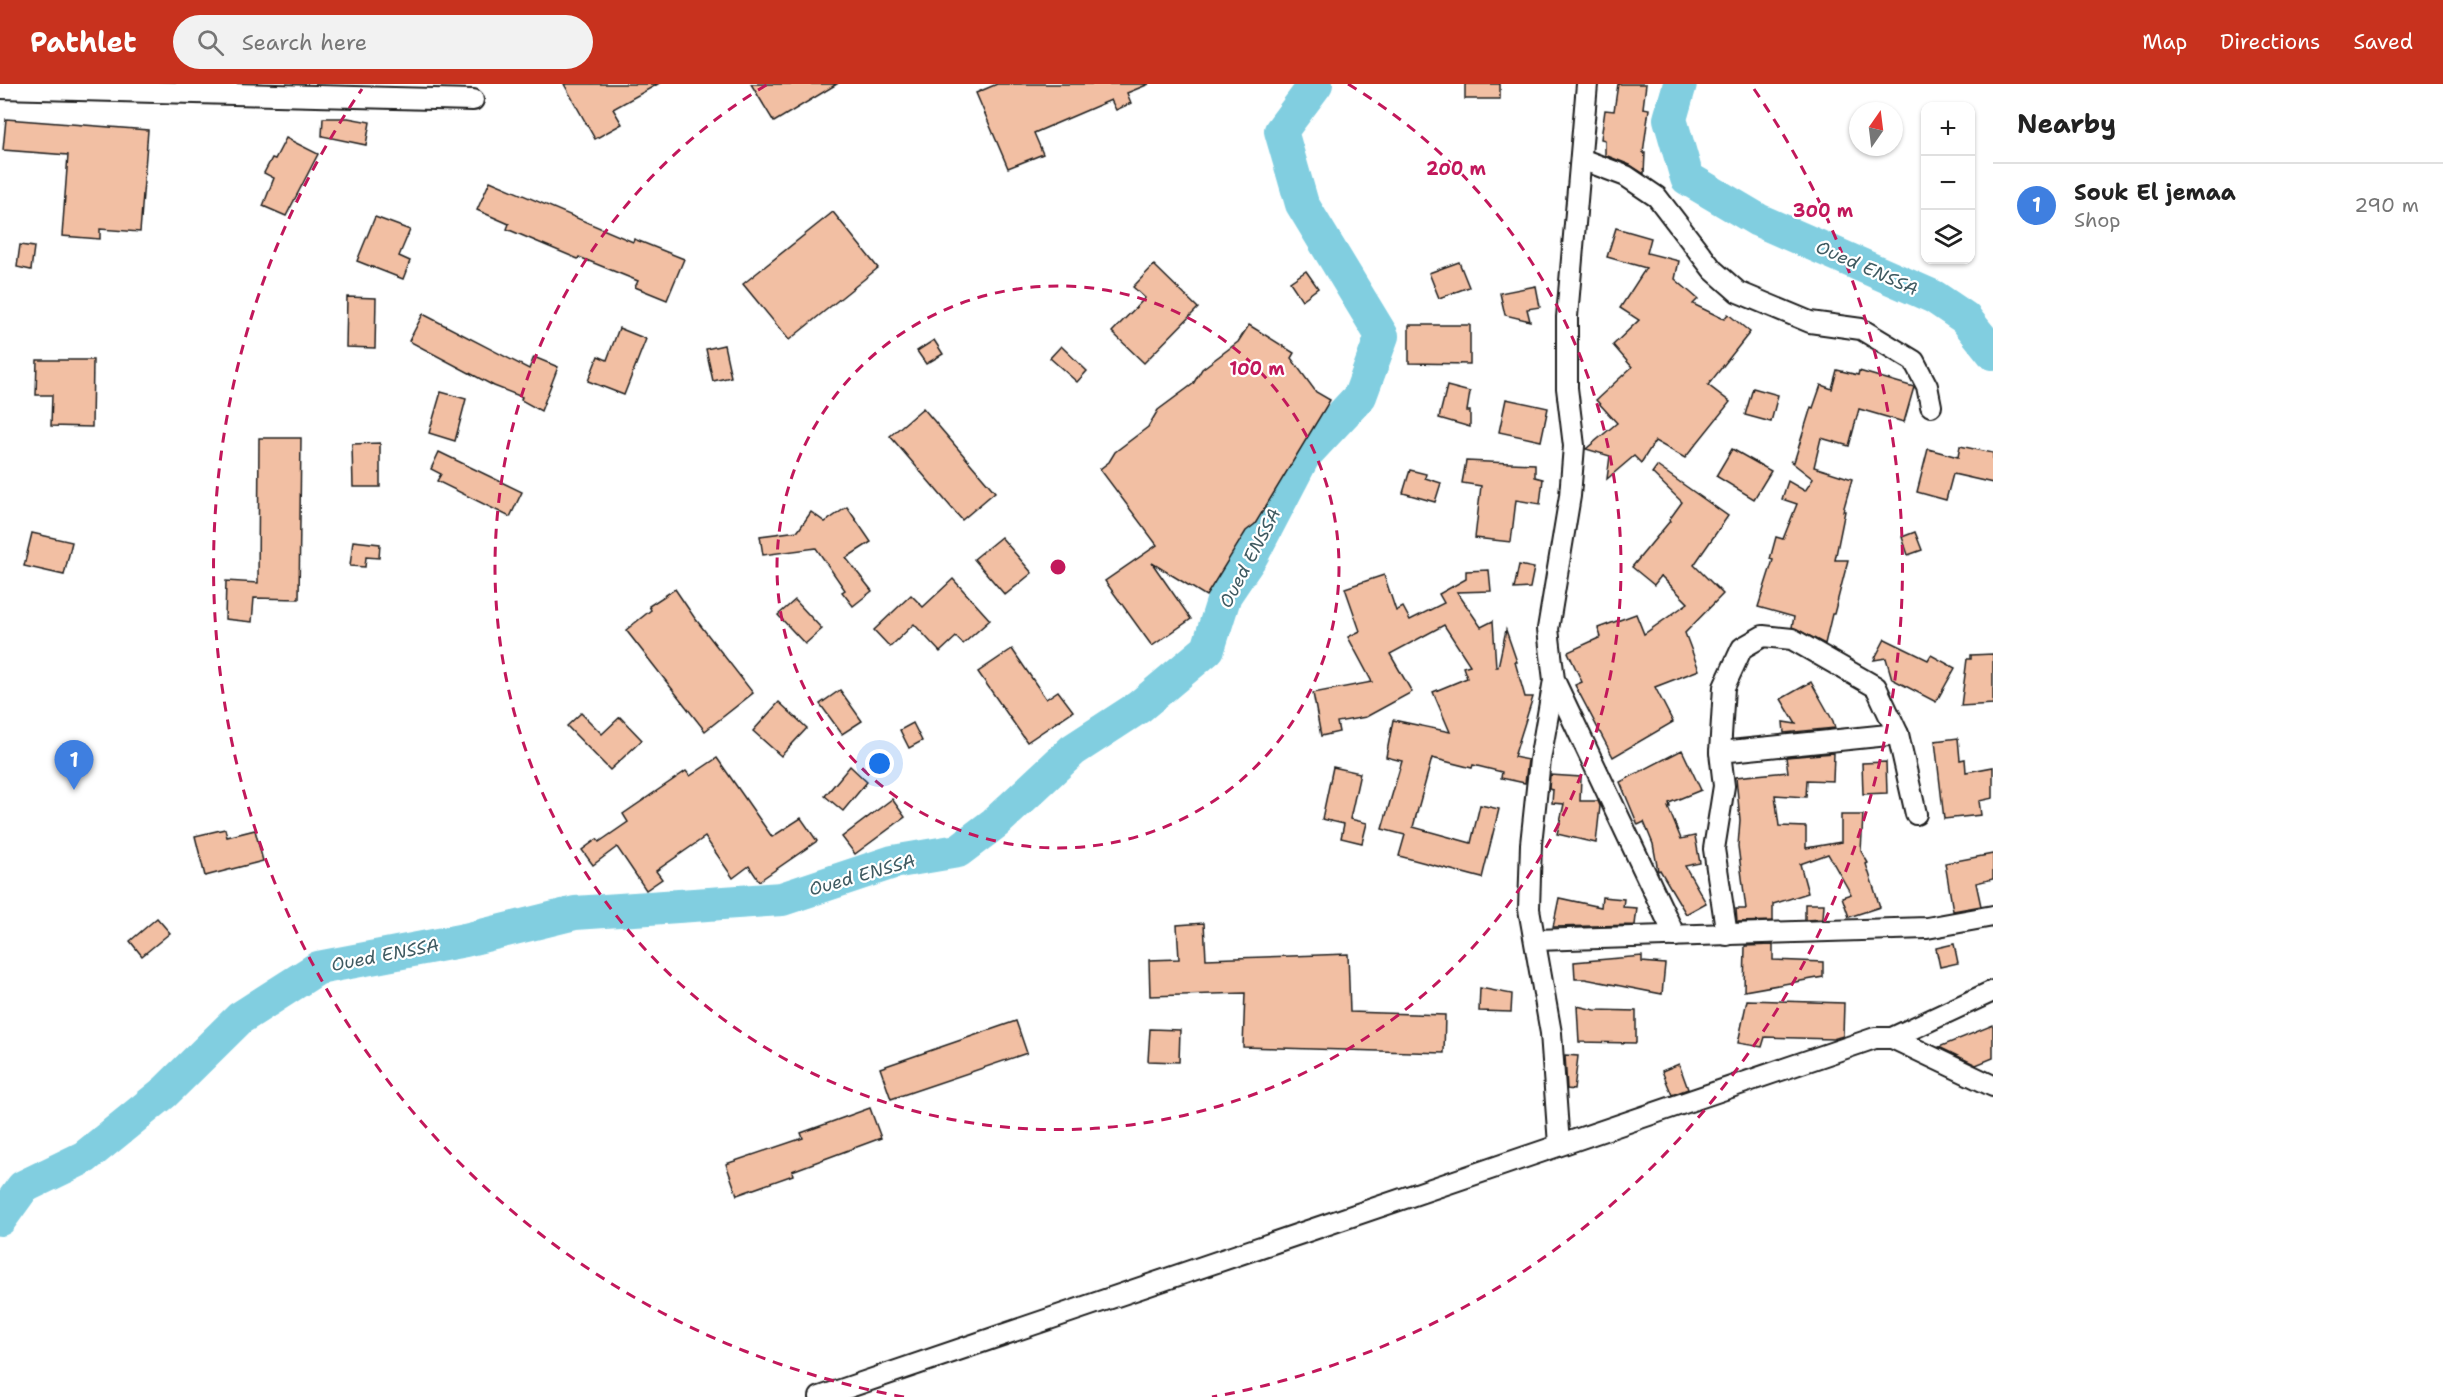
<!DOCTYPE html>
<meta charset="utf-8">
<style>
body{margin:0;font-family:"Shantell Sans",sans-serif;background:#f2f2f2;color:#222}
.controls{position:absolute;right:18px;top:18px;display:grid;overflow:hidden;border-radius:12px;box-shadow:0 2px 4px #0004}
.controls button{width:54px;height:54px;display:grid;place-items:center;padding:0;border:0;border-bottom:2px solid #e0e0e0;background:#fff;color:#222;font:30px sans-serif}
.compass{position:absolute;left:1849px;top:18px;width:54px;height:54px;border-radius:50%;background:#fff;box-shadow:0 2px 4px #0004;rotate:14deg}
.you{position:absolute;left:880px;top:680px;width:21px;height:21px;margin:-15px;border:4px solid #fff;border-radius:50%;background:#1a73e8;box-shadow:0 0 0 9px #1a73e833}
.badge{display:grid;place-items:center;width:39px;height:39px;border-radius:50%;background:#c8321e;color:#fff;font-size:20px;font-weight:700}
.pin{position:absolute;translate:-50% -50px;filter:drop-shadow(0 2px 3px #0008)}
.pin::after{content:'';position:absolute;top:32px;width:21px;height:18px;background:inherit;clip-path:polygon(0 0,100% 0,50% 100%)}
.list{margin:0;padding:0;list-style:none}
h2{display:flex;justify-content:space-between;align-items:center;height:78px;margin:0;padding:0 24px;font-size:26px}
h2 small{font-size:20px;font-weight:400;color:#767676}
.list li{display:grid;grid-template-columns:39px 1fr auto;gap:18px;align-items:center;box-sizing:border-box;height:84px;padding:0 24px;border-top:2px solid #e0e0e0}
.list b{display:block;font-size:22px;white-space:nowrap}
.list p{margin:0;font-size:20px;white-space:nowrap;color:#767676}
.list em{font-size:20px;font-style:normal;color:#767676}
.icon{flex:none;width:33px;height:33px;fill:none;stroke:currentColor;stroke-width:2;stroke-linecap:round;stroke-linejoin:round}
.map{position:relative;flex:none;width:1993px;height:1313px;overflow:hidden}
header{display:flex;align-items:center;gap:36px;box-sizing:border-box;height:84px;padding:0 30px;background:#c8321e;color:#fff}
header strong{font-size:28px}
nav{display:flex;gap:33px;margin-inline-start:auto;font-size:21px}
.search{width:420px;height:54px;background:#f2f2f2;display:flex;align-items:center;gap:15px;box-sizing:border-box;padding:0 21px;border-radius:33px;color:#767676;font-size:22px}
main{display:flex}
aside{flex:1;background:#fff}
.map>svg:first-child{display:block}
</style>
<header>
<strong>Pathlet</strong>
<div class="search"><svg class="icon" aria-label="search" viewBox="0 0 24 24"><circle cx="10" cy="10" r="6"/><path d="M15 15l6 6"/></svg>Search here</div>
<nav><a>Map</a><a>Directions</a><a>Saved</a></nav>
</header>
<main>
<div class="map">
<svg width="1993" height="1313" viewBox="0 0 1993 1313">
<rect width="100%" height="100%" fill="#fff"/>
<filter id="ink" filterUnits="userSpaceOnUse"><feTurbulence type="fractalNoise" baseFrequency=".0167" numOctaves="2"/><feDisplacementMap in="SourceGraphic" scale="12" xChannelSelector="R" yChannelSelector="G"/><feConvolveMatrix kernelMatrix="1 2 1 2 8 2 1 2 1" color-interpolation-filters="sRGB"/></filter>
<g filter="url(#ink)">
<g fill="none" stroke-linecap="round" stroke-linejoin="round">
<g stroke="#81cee0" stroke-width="34">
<path d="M1680,0L1670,35L1687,94L1758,136L1934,213L1965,234L1993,269"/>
<path d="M0,1135L23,1103L85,1073L165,1008L240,934L318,884L465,856L575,829L782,815L893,778L958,767L995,739L1073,666L1139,623L1208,565L1225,511L1252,471L1303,373L1360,312L1382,252L1302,120L1281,47L1316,0"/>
</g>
</g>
<g fill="#f2bfa3" stroke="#1c1c1c" stroke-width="1.5">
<path d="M564,0H658L613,25L622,40L595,55Z"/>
<path d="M751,0H837L774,38Z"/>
<path d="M997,0H1149L1127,9L1131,19L1116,26L1111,16L1034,49L1043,70L1008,84L976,9Z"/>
<rect x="1465" y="0" width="35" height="15"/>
<path d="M1618,0H1646L1643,24L1649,25L1643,69H1645L1644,90L1630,81L1605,71V56L1601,55L1605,26L1614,27Z"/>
<path d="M323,34H348L370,38L366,61L322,52Z"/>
<path d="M6,35L148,46L140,148L100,145V155L62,152L68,71L3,66Z"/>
<path d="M286,54L318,70L286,132L263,122L274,94L264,89L272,74L275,75Z"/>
<path d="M490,97L633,158L634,155L684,175L667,216L635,203L638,197L579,173L578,175L507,145L509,140L477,126Z"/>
<path d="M833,128L878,184L789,256L743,200Z"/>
<path d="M375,133L410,146L399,172L410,177L403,195L357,177Z"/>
<path d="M1616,144L1651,154L1647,169L1679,177L1675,195L1698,215L1693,220L1724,235L1728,230L1750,248L1708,301L1730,318L1685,374L1655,357L1641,379L1634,372L1607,395L1610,372L1586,365L1617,339L1596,316L1632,283L1613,261L1639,236L1620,224L1646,184L1607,173Z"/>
<path d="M20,161L34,163L31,186L17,183Z"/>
<path d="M1459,178L1469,203L1439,214L1429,189Z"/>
<path d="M1154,181L1198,224L1144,279L1112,248L1145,214L1133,203Z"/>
<path d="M1306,187L1318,204L1302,216L1290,198Z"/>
<path d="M1536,202L1540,223L1527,225L1530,237L1505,231L1500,209Z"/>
<path d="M347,213L376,214L375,264L346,263Z"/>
<path d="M423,230L529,285L534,273L558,283L541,327L521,316L522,313L494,302L409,257Z"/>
<path d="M1249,241L1294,269L1291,274L1316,308L1330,316L1255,440L1246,447L1206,512L1152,479L1191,535L1152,562L1105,497L1157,461L1100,385L1109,378L1115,368L1148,343L1158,326L1193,300L1202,285L1238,258Z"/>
<path d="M1409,241H1470V280L1409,279Z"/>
<path d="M619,244L646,255L624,311L588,297L598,272L607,276Z"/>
<path d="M934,256L943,270L926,280L917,267Z"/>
<path d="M724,261L731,293L713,297L706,265Z"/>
<path d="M1061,262L1087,287L1077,298L1050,274Z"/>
<path d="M37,276H93L92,343L51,342L52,311H36Z"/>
<path d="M1837,286L1858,291L1859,287L1914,303L1904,338L1859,325L1849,362L1821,354L1814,383L1852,395L1843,427H1845L1835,476H1848L1834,530H1832L1825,560L1792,543L1794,533L1758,523L1773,476L1770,475L1776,453L1783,455L1797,420L1782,415L1788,397L1805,407L1813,395L1790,377L1794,378L1811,323L1813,324L1821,301L1832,305Z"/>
<path d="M1447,302L1470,308L1467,327H1470V343L1439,334Z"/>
<path d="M1753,304L1778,311L1771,338L1745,331Z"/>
<path d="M441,308L466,315L455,357L429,349Z"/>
<path d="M1506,315L1548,324L1541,357L1499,348Z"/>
<path d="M923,324L995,408L962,436L890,352Z"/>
<path d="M259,354H301L299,515L254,514L252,538L225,535L226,497L258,499Z"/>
<path d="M380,359V403H353L352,360Z"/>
<path d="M1960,362L1993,369V399L1953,390L1946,416L1917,408L1928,365L1958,373Z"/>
<path d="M1732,365L1771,387L1754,415L1716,392Z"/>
<path d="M439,368L522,408L510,433L437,397L441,390L431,385Z"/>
<path d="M1466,377L1535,380V393L1543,395L1540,420L1516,416L1511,458L1475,454L1481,402L1462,399Z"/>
<path d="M1657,382L1728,432L1694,481L1723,510L1685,549L1699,586L1655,603L1673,638L1613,673L1575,601L1582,598L1568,568L1601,553L1598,544L1636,530L1644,550L1688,519L1661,492L1654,501L1632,483L1670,437L1669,436L1682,418L1652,389Z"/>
<path d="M1410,386L1426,390L1425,394L1441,399L1435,418L1403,409Z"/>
<path d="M847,423L871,458L846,474L872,507L853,522L842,508L845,506L816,464L763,471L760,452L798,447L811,428L825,438Z"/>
<path d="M1915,448L1922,466L1908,471L1902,453Z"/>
<path d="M32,449L72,458L64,491L24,482Z"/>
<path d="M1001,453L1032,489L1005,511L974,475Z"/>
<path d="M353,457L380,460L379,474L366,473L365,483L350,482Z"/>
<path d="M1519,481L1534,484L1530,504L1514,505Z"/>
<path d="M1489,486L1491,507L1457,508L1481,543L1493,537L1496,583H1498L1506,546L1517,578H1515L1525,613H1533L1514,673L1528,676L1525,699L1501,694L1502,688L1473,681L1472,684L1432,674L1413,743L1471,759L1480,721L1499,725L1482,794L1399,772L1405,751L1382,745L1402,677L1386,673L1393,636L1450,648L1433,608L1467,594L1463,583L1470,581L1444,541L1390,570L1412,608L1366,633L1337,638L1339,648L1321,652L1313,609L1372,598L1348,553L1360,547L1345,504L1384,491L1396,527L1403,523L1410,536L1444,519L1439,510L1466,495V487Z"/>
<path d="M953,495L990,536L963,560L956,553L940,568L914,540L890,563L874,546L911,511L923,523Z"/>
<path d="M675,505L694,533L753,609L705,647L626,546L651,526L649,522Z"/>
<path d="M795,516L822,545L805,560L778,531Z"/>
<path d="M1885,555L1928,576L1931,571L1955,584L1936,618L1892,595L1886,574L1874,576Z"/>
<path d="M1012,565L1046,615L1058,607L1073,627L1027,658L978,588Z"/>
<path d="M1993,570V620L1961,622L1967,575H1971V571Z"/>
<path d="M1811,598L1833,637L1835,644L1784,649L1783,638L1796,640L1781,615Z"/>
<path d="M840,606L862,637L842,650L820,620Z"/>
<path d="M779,618L807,644L781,672L753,647Z"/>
<path d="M581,629L602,650L620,633L642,656L610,686L567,642Z"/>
<path d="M913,639L922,657L909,664L900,646Z"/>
<path d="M1958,654L1960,676L1965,675L1966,688L1993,683V714L1979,717L1981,731L1944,735L1935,657Z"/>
<path d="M1682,666L1701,706L1669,719L1670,723H1668L1681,755L1695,752L1700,779L1685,782L1706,819L1686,830L1660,786L1658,787L1653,760L1644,738L1638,741L1620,698Z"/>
<path d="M1834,669L1833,697L1807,696L1806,713L1775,711L1779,742L1806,743V764L1841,758V731H1863L1861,767L1868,779L1866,780L1880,823L1849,833L1842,813L1851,810L1828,770L1800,780L1808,809L1773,820V837L1737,838L1736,825H1746L1738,762L1740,736L1736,693L1788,688L1786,673Z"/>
<path d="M717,674L772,753L801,734L817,757L759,797L749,782L733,794L705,753L656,787L662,795L646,806L617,763L593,781L582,766L597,755L599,758L628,738L623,730L686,687L690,692Z"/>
<path d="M1886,678L1887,709L1863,710L1862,679Z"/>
<path d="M850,682L867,698L843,727L825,712Z"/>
<path d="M1333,683L1360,689L1350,735L1367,739L1362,759L1341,754L1344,740L1322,735Z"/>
<path d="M1550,691L1581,693L1580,717H1598L1600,722L1596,759L1557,750L1564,720L1552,719L1553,706L1549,705Z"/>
<path d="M892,715L905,733L855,770L842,753Z"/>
<path d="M225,745L227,753L255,746L263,777L205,792L195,752Z"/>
<path d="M1993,770V795L1976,799L1981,822L1953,827L1945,779Z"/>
<path d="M1602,813L1624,815L1623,823L1637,824L1635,841L1553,843L1559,814L1601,823Z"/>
<path d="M1805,820H1824L1823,835L1805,836Z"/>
<path d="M157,834L170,849L142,872L130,857Z"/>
<path d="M1204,839L1206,875L1348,870L1350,928L1445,931L1444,969L1243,963L1245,909L1150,912L1149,876L1179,875L1177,841Z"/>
<path d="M1954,860L1958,879L1940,883L1936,864Z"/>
<path d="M1773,861V876L1823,878V893L1744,907L1745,862Z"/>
<path d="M1642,872V878L1665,880L1662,910L1585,895H1575L1574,878Z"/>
<path d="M1480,904L1512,910L1511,928L1479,927Z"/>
<path d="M1747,916L1844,919L1843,952L1833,955L1765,953L1762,963L1738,959Z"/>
<path d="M1577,922L1595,926L1636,927V959L1579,958Z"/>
<path d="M1016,937L1027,969L891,1015L880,984Z"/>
<path d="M1993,941V974L1976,981L1939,963Z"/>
<path d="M1150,945L1180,946L1179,978L1148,977Z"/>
<path d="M1565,971L1578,972L1574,1006L1567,1005Z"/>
<path d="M1679,980L1688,1005L1672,1011L1662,987Z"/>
<path d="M870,1024L881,1054L792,1087L793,1091L737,1111L726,1080L803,1054L801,1049Z"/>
</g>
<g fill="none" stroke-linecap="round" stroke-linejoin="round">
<defs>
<g id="street">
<path d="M0,4L473,16"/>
<path d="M1581,75L1626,92L1657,113L1713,186L1738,208L1810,238L1861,245L1914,277L1927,302L1931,322"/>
<path d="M1554,596L1675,852"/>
<path d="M1720,668L1898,650"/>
<path d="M1727,851L1714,765L1724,702L1720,668L1724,603L1742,564L1763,552L1792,555L1876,603L1898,650L1916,730"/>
<path d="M1535,856L1927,844L1993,832"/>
<path d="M1892,954L1993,907"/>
<path d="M1559,1061L1551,949L1529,825L1531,760L1540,676L1554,596L1548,545L1570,412L1574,362L1567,304V233L1587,0"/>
<path d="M820,1313L1875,954H1892L1993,1002"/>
</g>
</defs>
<use href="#street" stroke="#1c1c1c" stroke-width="24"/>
<use href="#street" stroke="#fff" stroke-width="20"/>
</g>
</g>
<g fill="none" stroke="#c2185b" stroke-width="3" stroke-dasharray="10 8">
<circle cx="1058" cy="483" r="281"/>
<path d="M1348 0A563 563 0 1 1 768 0"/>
<path d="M904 1313A844 844 0 0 1 362 5M1754 5A844 844 0 0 1 1212 1313"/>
</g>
<g text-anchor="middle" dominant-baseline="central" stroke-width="4.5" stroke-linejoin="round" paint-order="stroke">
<g font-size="18" font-style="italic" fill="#3f5a61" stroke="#fff">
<text transform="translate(1867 184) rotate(24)">Oued ENSSA</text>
<text transform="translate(1250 474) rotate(-62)">Oued ENSSA</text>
<text transform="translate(862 791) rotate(-16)">Oued ENSSA</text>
<text transform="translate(385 871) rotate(-11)">Oued ENSSA</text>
</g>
</g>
<circle cx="1058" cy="483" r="9" fill="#c2185b" stroke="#fff" stroke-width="3"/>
<g font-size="18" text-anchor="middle" font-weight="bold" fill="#c2185b" stroke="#fff" stroke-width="4.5" stroke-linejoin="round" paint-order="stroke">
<text x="1456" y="91">200 m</text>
<text x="1823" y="133">300 m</text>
<text x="1257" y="291">100 m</text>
</g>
</svg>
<div class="controls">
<button>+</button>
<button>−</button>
<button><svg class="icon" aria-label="layers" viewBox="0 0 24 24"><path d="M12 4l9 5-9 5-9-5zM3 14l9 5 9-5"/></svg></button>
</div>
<svg class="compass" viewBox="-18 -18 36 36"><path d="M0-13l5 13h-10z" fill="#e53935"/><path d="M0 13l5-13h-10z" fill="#767676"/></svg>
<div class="you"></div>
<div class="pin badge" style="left:74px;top:706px;background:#3f7fe0">1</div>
</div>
<aside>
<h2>Nearby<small></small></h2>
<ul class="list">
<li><span class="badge" style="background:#3f7fe0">1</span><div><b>Souk El jemaa</b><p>Shop</p></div><em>290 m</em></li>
</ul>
</aside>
</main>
